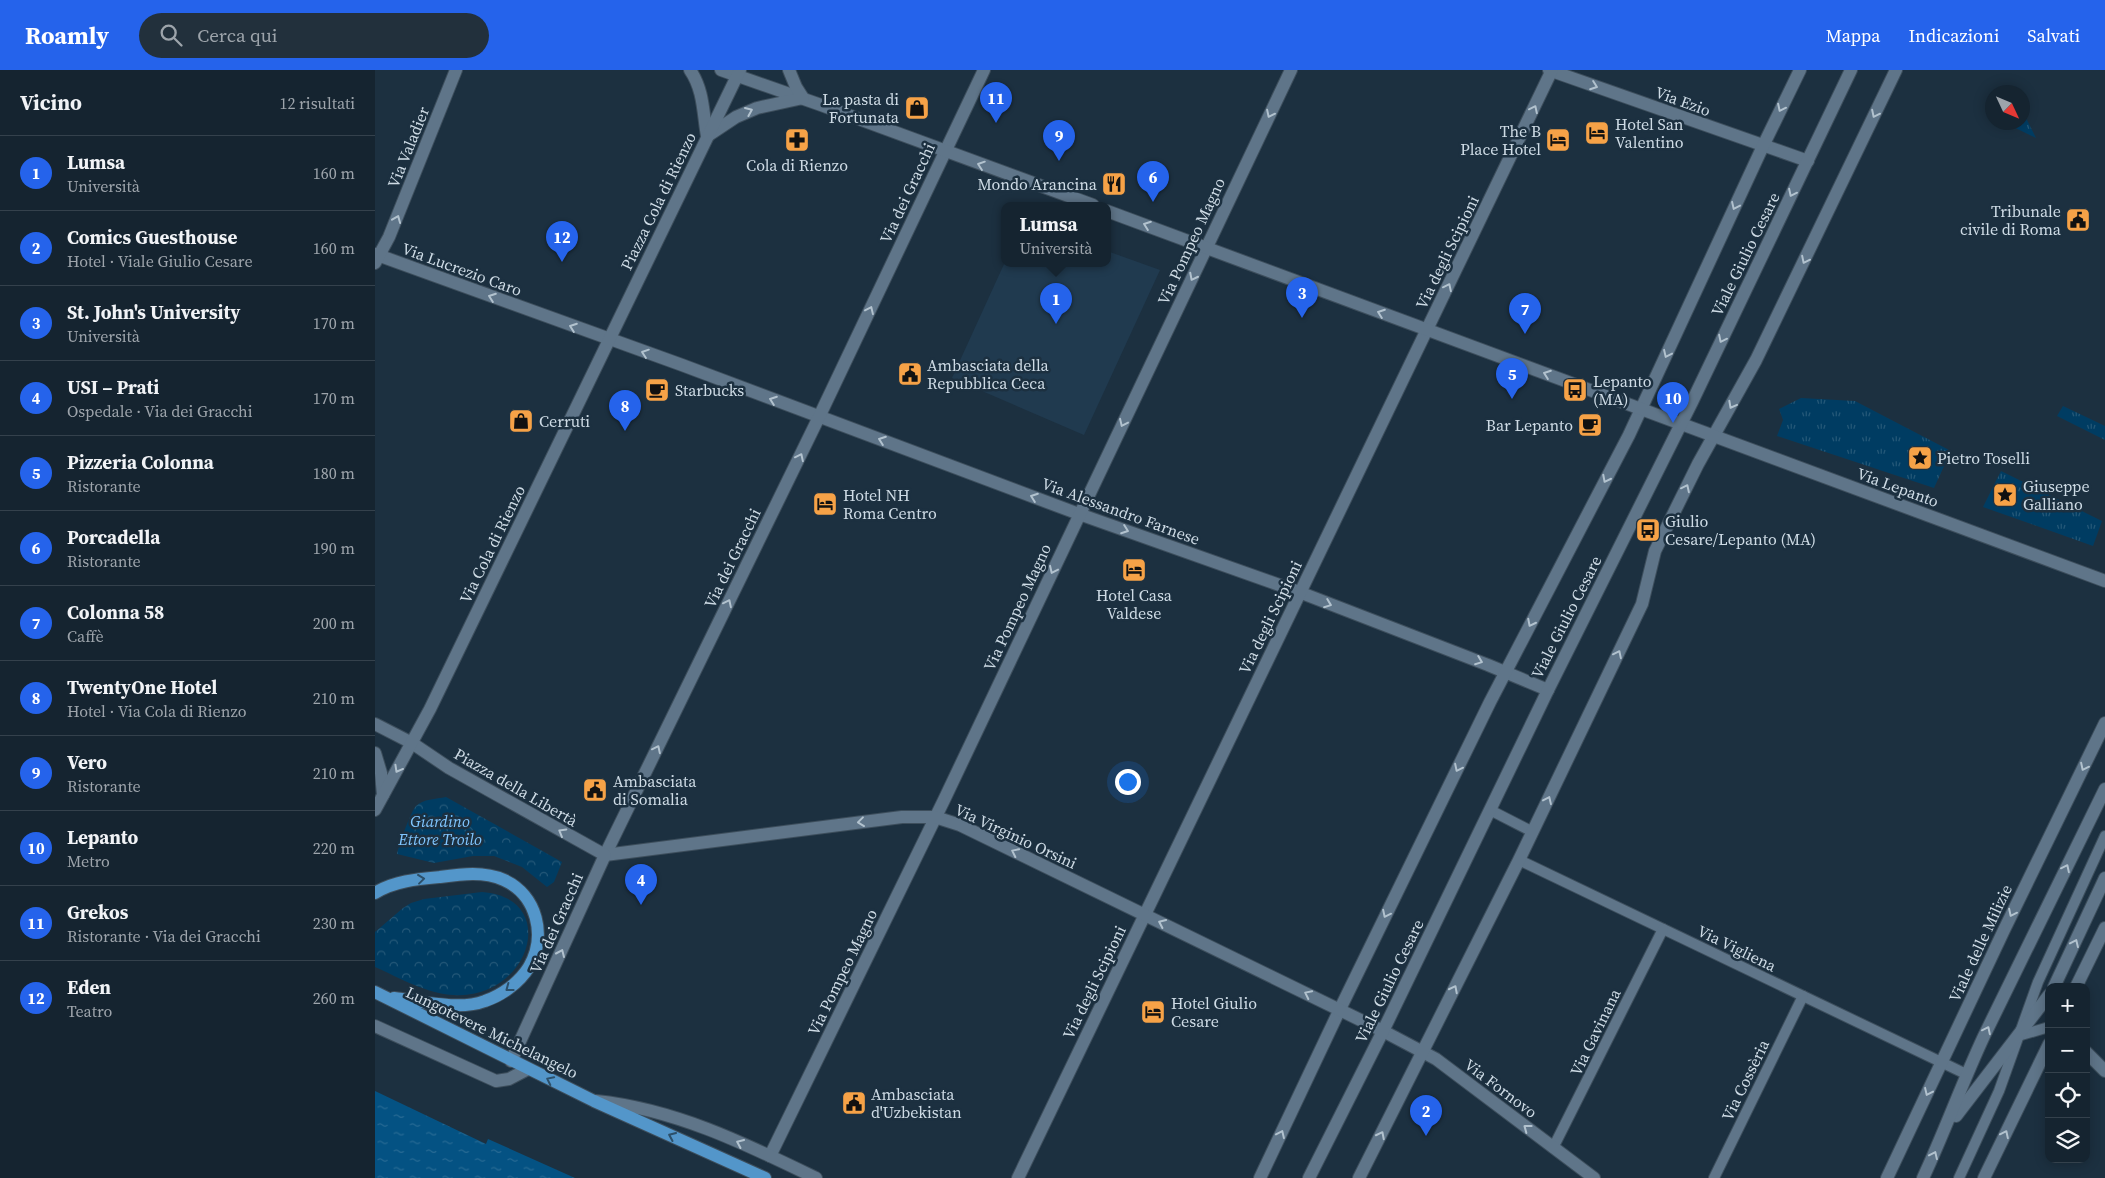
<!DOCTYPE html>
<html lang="it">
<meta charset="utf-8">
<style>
body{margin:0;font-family:"Source Serif 4",serif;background:#22303c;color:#f1f3f6}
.controls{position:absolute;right:15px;bottom:15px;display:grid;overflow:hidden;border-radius:10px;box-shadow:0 2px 12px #0003}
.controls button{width:45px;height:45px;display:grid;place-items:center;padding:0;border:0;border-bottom:1px solid #34414c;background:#152430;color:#f1f3f6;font:25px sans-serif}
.compass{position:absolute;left:1610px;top:15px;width:45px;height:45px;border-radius:50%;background:#152430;box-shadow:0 2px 12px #0003;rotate:134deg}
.you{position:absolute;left:752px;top:711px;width:18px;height:18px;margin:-12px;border:4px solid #fff;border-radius:50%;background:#1a73e8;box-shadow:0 0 0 8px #1a73e833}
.badge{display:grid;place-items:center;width:32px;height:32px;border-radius:50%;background:#2563eb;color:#fff;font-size:16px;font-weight:700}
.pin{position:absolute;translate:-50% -41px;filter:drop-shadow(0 1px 2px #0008)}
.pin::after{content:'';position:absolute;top:26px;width:18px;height:15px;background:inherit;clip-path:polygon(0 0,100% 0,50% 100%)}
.popup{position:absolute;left:626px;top:132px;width:110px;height:65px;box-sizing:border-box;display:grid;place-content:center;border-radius:10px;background:#152430;filter:drop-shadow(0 1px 4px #0005);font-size:16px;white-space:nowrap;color:#9da4ab}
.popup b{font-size:19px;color:#f1f3f6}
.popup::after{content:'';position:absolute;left:50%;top:100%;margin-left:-10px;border:10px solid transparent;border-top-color:#152430}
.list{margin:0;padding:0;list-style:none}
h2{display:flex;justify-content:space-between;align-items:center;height:65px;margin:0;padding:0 20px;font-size:21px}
h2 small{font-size:16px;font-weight:400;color:#9da4ab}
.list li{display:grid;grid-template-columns:32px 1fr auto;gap:15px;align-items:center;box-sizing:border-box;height:75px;padding:0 20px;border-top:1px solid #34414c}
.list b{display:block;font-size:19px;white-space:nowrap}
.list p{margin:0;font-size:16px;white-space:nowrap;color:#9da4ab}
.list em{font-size:16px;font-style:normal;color:#9da4ab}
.icon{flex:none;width:28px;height:28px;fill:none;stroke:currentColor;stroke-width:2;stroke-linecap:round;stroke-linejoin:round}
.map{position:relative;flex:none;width:1730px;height:1108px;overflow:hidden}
header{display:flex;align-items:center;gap:30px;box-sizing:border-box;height:70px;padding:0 25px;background:#2563eb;color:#fff}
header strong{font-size:24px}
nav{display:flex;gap:28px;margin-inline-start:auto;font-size:18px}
.search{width:350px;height:45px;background:#22303c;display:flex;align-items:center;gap:12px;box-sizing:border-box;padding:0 18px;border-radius:28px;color:#9da4ab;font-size:19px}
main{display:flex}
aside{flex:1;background:#152430}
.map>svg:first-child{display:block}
</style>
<header>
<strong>Roamly</strong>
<div class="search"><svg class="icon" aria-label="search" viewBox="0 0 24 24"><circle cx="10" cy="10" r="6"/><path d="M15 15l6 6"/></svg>Cerca qui</div>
<nav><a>Mappa</a><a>Indicazioni</a><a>Salvati</a></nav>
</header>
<main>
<aside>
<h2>Vicino<small>12 risultati</small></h2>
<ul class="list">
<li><span class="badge">1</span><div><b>Lumsa</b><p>Università</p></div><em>160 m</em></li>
<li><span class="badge">2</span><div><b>Comics Guesthouse</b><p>Hotel · Viale Giulio Cesare</p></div><em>160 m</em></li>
<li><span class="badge">3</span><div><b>St. John's University</b><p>Università</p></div><em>170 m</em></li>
<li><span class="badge">4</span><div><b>USI – Prati</b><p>Ospedale · Via dei Gracchi</p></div><em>170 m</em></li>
<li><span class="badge">5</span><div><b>Pizzeria Colonna</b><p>Ristorante</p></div><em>180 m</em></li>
<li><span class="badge">6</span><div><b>Porcadella</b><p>Ristorante</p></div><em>190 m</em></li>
<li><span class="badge">7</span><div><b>Colonna 58</b><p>Caffè</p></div><em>200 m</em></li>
<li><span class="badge">8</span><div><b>TwentyOne Hotel</b><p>Hotel · Via Cola di Rienzo</p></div><em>210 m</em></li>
<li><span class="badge">9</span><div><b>Vero</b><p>Ristorante</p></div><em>210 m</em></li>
<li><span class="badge">10</span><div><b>Lepanto</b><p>Metro</p></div><em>220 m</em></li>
<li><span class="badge">11</span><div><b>Grekos</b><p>Ristorante · Via dei Gracchi</p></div><em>230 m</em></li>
<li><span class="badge">12</span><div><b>Eden</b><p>Teatro</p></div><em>260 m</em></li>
</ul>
</aside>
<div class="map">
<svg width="1730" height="1108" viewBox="0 0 1730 1108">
<defs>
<pattern id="grass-tufts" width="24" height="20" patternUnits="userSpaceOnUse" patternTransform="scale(1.25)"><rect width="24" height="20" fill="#003c62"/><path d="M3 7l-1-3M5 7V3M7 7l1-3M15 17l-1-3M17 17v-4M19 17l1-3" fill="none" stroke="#245878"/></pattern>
<pattern id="park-crowns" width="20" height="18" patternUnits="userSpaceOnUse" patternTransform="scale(1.25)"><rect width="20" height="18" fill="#003c62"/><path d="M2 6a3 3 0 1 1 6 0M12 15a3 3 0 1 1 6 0" fill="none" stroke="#245878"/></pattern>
<pattern id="water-ripples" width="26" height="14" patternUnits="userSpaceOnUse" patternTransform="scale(1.25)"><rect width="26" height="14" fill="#045283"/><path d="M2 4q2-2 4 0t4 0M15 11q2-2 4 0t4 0" fill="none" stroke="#276a94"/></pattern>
</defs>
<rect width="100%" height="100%" fill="#1c3040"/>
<path fill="#203a4f" d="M732,181L785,200L709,365L577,308L630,192L732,193Z"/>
<g fill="url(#grass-tufts)">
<path d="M1648,42L1661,68L1630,53L1648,52Z"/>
<path d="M1426,328L1480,331L1576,381L1559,418L1402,366L1408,350L1404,339Z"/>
<path d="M1688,336L1730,356V370L1682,346Z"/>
<path d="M1626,401L1727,451L1718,476L1608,437Z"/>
</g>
<g fill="url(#park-crowns)">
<path d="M71,727L187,792L179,812L172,817L147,797L119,786H98L59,793L22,784C24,775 35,743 41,736C48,729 61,729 71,727Z"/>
<path d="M107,822C187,828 154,930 79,925C52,924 25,908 0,897V862L28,838L36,833L49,829Z"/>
</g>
<path fill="url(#water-ripples)" d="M0,1021L111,1074L113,1069L200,1108H0Z"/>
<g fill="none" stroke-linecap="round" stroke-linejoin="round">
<defs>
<g id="service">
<path d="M1115,740L1158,762"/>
<path d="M1144,790L1591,1004"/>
<path d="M1643,966L1674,957"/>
<path d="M1178,1078L1288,859"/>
<path d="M1339,1108L1428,926"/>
<path d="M1584,1108L1624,1021L1663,912L1730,766"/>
</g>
<g id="minor">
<path d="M1174,0L1433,91"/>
<path d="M0,184L307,295L704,444L924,522L1113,595L1173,620"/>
<path d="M0,193L14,167L81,0"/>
<path d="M0,654L37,673"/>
<path d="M0,683L6,703L8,725"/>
<path d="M230,785L444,347L609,0"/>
<path d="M1701,917L1730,858"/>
<path d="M0,956L121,1011L134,1009L153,999"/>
<path d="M1008,961L1061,989L1219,1108"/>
<path d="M1711,982L1730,1001"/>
<path d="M395,1086L569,730L916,0"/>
<path d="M643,1108L1177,0"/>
<path d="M885,1108L965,939L1115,632L1254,365L1388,76L1425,0"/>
<path d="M984,1108L1144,790L1267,534L1280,481L1323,394L1381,290L1521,0"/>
<path d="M1512,1108L1629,860L1730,653"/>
<path d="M1609,1108L1674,974"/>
</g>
<g id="tertiary">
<path d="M346,0L446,35L718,135"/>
<path d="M732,141L1730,511"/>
<path d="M230,785L527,747H560L585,755L1008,961"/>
<path d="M1679,917L1730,808"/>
<path d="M221,1031C300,1039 371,1074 441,1108"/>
<path d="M1581,1046L1674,925"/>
<path d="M934,1108L1008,961L1173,620L1317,332L1476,0"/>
<path d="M1548,1108C1570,1061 1587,1013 1609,966L1730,719"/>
</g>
<g id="secondary">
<path d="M315,0C329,20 328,44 332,66"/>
<path d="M334,65L361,47L382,38L428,28L421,17L414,0"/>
<path d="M37,673L74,698L230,785L136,991"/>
<path d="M0,740L55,639L365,0"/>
</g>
<g id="primary">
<path d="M0,823C19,811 43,809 65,807C87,804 109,801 129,810C162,825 172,866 154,897C144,913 127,925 110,931C84,941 46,931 19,928"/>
<path d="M0,922L219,1031L390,1108"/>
</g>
</defs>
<use href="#service" stroke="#3d4e5c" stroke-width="12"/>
<use href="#minor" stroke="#3d4e5c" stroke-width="14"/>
<use href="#tertiary" stroke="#3d4e5c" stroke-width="14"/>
<use href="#secondary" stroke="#3d4e5c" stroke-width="14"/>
<use href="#primary" stroke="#3d4e5c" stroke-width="14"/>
<use href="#service" stroke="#5f7589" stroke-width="10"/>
<use href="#minor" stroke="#5f7589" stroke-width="12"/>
<use href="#tertiary" stroke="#5f7589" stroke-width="12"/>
<use href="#secondary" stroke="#5f7589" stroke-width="12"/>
<use href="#primary" stroke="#5396ca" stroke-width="12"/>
</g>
<defs><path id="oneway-chevron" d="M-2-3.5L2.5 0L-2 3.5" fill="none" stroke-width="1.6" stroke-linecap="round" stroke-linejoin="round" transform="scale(1.25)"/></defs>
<g stroke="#b2c2ce">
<use href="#oneway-chevron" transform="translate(1219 16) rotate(20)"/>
<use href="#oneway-chevron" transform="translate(1406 38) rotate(116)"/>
<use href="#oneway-chevron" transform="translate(1159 39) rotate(-64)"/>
<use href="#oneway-chevron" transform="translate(374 41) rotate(-23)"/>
<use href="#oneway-chevron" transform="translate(895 44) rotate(116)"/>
<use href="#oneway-chevron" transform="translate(1500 44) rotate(116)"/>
<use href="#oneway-chevron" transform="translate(606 95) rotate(-161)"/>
<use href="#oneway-chevron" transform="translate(1417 123) rotate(116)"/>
<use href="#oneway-chevron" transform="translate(1360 136) rotate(115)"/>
<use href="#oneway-chevron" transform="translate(22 149) rotate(-68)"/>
<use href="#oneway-chevron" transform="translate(772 155) rotate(-160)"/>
<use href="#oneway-chevron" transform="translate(1430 190) rotate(116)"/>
<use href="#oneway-chevron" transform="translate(818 207) rotate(117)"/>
<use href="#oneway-chevron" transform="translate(1073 217) rotate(-64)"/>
<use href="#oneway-chevron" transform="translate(117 227) rotate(-160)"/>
<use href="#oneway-chevron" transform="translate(495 240) rotate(-65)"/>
<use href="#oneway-chevron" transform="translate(1006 243) rotate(-160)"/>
<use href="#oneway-chevron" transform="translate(198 257) rotate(-160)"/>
<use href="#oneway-chevron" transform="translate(1347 269) rotate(116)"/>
<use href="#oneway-chevron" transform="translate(270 283) rotate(-161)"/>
<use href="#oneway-chevron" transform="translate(1292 284) rotate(115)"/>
<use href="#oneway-chevron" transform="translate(1172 304) rotate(-160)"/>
<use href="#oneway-chevron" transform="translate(398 330) rotate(-160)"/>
<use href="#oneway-chevron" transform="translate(1357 335) rotate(118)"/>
<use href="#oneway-chevron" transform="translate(748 353) rotate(115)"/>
<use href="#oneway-chevron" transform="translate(507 370) rotate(-160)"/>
<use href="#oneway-chevron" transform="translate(425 387) rotate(-64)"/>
<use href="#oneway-chevron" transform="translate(1231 409) rotate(117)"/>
<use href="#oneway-chevron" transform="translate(1311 418) rotate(-64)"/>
<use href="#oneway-chevron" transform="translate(659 427) rotate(-160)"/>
<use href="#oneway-chevron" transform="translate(750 460) rotate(20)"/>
<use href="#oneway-chevron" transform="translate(678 500) rotate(115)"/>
<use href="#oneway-chevron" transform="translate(353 533) rotate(-64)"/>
<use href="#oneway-chevron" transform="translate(953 534) rotate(21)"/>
<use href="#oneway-chevron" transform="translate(1156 553) rotate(117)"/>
<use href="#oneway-chevron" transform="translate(1243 584) rotate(-64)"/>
<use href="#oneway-chevron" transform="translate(1104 591) rotate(21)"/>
<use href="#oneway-chevron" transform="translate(282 679) rotate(-64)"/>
<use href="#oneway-chevron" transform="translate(1709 697) rotate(116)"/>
<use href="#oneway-chevron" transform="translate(1083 698) rotate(116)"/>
<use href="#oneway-chevron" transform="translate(23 699) rotate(119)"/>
<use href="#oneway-chevron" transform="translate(1173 730) rotate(-65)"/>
<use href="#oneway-chevron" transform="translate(486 752) rotate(173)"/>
<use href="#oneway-chevron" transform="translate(187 762) rotate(-150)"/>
<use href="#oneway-chevron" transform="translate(640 782) rotate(-154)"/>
<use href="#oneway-chevron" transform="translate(1691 798) rotate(-64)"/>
<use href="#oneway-chevron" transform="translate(1637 843) rotate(116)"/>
<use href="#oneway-chevron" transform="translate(1011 844) rotate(116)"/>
<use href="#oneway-chevron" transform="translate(787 853) rotate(-155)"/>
<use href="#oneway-chevron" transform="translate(1700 873) rotate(-65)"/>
<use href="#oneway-chevron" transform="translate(186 883) rotate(-66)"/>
<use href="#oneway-chevron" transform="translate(1079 919) rotate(-63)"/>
<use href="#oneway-chevron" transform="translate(933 924) rotate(-154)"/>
<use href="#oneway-chevron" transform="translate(1612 960) rotate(-64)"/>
<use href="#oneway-chevron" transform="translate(1553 1022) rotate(115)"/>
<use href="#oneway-chevron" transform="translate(1152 1058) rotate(-143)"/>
<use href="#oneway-chevron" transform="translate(906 1064) rotate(-65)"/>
<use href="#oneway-chevron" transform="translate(1630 1064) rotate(-64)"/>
<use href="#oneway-chevron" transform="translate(1006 1065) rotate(-63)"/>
<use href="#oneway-chevron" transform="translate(365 1073) rotate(-156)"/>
<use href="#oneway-chevron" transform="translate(1559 1085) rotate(-65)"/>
</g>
<g stroke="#2c4f69">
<use href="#oneway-chevron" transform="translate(46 809) rotate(-7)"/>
<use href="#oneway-chevron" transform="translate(134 918) rotate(143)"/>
<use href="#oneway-chevron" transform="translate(175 1010) rotate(-154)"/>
<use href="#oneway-chevron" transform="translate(297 1066) rotate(-156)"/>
</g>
<defs>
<symbol id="shop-square" viewBox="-11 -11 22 22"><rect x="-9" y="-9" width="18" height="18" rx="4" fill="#f6a247" stroke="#1c3040"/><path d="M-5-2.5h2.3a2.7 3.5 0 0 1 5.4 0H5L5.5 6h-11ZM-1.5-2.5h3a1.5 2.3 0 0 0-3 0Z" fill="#111"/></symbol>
<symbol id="hotel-square" viewBox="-11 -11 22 22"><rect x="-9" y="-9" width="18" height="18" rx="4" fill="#f6a247" stroke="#1c3040"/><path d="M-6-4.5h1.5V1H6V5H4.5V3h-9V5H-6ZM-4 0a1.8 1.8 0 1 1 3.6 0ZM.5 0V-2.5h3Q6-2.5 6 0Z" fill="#111"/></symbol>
<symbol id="pharmacy-square" viewBox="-11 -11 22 22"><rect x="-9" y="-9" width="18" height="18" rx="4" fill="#f6a247" stroke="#1c3040"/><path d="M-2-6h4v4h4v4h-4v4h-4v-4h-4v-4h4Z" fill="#111"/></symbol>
<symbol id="restaurant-square" viewBox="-11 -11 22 22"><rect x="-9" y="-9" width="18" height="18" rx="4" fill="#f6a247" stroke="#1c3040"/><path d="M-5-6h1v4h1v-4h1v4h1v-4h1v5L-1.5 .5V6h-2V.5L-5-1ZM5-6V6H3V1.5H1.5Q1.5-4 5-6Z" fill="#111"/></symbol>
<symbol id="civic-square" viewBox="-11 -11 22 22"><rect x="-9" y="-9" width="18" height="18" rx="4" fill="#f6a247" stroke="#1c3040"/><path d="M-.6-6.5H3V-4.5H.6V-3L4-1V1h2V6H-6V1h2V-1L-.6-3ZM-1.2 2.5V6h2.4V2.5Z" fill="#111"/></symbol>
<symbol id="cafe-square" viewBox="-11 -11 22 22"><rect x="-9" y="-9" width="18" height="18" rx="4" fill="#f6a247" stroke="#1c3040"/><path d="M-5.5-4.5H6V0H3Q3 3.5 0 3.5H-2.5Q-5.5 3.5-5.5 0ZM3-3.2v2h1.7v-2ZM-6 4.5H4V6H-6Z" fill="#111"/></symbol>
<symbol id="bus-square" viewBox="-11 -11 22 22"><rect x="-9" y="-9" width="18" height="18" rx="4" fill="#f6a247" stroke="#1c3040"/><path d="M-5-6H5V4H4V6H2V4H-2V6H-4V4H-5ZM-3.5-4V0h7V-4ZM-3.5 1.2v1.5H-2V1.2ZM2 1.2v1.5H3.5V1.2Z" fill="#111"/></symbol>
<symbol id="sight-square" viewBox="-11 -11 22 22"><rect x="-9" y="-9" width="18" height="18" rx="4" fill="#f6a247" stroke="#1c3040"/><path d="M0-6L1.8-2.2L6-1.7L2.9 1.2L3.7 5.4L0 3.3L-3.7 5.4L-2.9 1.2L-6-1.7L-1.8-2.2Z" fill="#111"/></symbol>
</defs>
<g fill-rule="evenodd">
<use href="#shop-square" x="528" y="24" width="28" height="28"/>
<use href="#hotel-square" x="1208" y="49" width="28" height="28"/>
<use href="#pharmacy-square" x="408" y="56" width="28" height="28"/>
<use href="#hotel-square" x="1169" y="56" width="28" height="28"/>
<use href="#restaurant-square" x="725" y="100" width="28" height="28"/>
<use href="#civic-square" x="1689" y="136" width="28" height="28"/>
<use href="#civic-square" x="521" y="290" width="28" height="28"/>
<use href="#cafe-square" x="268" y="306" width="28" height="28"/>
<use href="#bus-square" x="1186" y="306" width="28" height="28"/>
<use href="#shop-square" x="132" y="337" width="28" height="28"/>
<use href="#cafe-square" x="1201" y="341" width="28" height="28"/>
<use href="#sight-square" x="1531" y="374" width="28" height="28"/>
<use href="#sight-square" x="1616" y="411" width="28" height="28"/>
<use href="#hotel-square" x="436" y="420" width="28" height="28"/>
<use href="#bus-square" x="1259" y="446" width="28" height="28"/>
<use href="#hotel-square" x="745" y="486" width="28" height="28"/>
<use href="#civic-square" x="206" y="706" width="28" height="28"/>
<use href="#hotel-square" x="764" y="928" width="28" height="28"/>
<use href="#civic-square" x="465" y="1019" width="28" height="28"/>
</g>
<g text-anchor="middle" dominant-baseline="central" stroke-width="5" stroke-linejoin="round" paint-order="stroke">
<g font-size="16" fill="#cedbe5" stroke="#1c3040" text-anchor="start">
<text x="524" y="29" text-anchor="end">La pasta di<tspan x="524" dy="18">Fortunata</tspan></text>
<text x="1240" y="54">Hotel San<tspan x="1240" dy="18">Valentino</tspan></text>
<text x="1166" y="61" text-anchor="end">The B<tspan x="1166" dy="18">Place Hotel</tspan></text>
<text x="422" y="95" text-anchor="middle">Cola di Rienzo</text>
<text x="722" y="114" text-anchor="end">Mondo Arancina</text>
<text x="1686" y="141" text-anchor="end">Tribunale<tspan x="1686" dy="18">civile di Roma</tspan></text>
<text x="552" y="295">Ambasciata della<tspan x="552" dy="18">Repubblica Ceca</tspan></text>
<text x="1218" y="311">Lepanto<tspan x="1218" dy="18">(MA)</tspan></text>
<text x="300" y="320">Starbucks</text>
<text x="164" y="351">Cerruti</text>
<text x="1198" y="355" text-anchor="end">Bar Lepanto</text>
<text x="1562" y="388">Pietro Toselli</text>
<text x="1648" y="416">Giuseppe<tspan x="1648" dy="18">Galliano</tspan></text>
<text x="468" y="425">Hotel NH<tspan x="468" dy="18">Roma Centro</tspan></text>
<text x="1290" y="451">Giulio<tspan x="1290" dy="18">Cesare/Lepanto (MA)</tspan></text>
<text x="759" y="525" text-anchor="middle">Hotel Casa<tspan x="759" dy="18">Valdese</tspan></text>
<text x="238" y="711">Ambasciata<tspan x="238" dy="18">di Somalia</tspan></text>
<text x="796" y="933">Hotel Giulio<tspan x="796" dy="18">Cesare</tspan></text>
<text x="496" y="1024">Ambasciata<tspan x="496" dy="18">d'Uzbekistan</tspan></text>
</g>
<g font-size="16" fill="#cedbe5" stroke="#1c3040">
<text transform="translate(1308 31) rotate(20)">Via Ezio</text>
<text transform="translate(33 77) rotate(-68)">Via Valadier</text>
<text transform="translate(532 123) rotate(-65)">Via dei Gracchi</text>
<text transform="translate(283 131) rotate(-64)">Piazza Cola di Rienzo</text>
<text transform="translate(816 171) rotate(-65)">Via Pompeo Magno</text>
<text transform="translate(1072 182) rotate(-64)">Via degli Scipioni</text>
<text transform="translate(1370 184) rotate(-64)">Viale Giulio Cesare</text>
<text transform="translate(87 199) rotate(20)">Via Lucrezio Caro</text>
<text transform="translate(1523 417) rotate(20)">Via Lepanto</text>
<text transform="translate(746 441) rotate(20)">Via Alessandro Farnese</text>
<text transform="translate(117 474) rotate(-64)">Via Cola di Rienzo</text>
<text transform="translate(357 488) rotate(-64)">Via dei Gracchi</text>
<text transform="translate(642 537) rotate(-65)">Via Pompeo Magno</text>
<text transform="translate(895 547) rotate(-64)">Via degli Scipioni</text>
<text transform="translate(1191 547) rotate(-63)">Viale Giulio Cesare</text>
<text transform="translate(141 717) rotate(30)">Piazza della Libertà</text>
<text transform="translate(641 766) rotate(25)">Via Virginio Orsini</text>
<text transform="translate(181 853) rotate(-66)">Via dei Gracchi</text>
<text transform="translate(1605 873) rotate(-65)">Viale delle Milizie</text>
<text transform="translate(1362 878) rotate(26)">Via Vigliena</text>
<text transform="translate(467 902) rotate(-64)">Via Pompeo Magno</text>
<text transform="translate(1014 911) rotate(-64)">Viale Giulio Cesare</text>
<text transform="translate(719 912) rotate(-64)">Via degli Scipioni</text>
<text transform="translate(117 962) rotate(26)">Lungotevere Michelangelo</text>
<text transform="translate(1220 962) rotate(-64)">Via Gavinana</text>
<text transform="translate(1370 1010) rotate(-64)">Via Cossèria</text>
<text transform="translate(1126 1018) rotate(37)">Via Fornovo</text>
</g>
<g font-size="16" font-style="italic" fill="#80c6ff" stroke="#1c3040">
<text x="65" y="751">Giardino<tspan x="65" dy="18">Ettore Troilo</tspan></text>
</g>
</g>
</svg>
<div class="controls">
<button>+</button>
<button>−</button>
<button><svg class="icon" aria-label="locate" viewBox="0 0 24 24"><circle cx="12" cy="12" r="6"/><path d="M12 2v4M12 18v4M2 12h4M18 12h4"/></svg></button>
<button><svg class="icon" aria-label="layers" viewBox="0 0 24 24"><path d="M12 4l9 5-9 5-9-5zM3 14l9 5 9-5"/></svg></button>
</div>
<svg class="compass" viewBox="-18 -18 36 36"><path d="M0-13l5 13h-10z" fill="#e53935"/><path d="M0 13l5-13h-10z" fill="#9da4ab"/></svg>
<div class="you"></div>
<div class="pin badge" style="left:681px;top:254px">1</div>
<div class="popup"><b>Lumsa</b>Università</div>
<div class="pin badge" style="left:1051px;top:1066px">2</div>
<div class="pin badge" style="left:927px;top:248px">3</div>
<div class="pin badge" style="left:266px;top:835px">4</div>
<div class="pin badge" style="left:1137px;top:329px">5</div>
<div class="pin badge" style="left:778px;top:132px">6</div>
<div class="pin badge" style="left:1150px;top:264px">7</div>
<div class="pin badge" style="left:250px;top:361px">8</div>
<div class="pin badge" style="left:684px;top:91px">9</div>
<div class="pin badge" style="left:1298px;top:353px">10</div>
<div class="pin badge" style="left:621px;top:53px">11</div>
<div class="pin badge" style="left:187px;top:192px">12</div>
</div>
</main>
